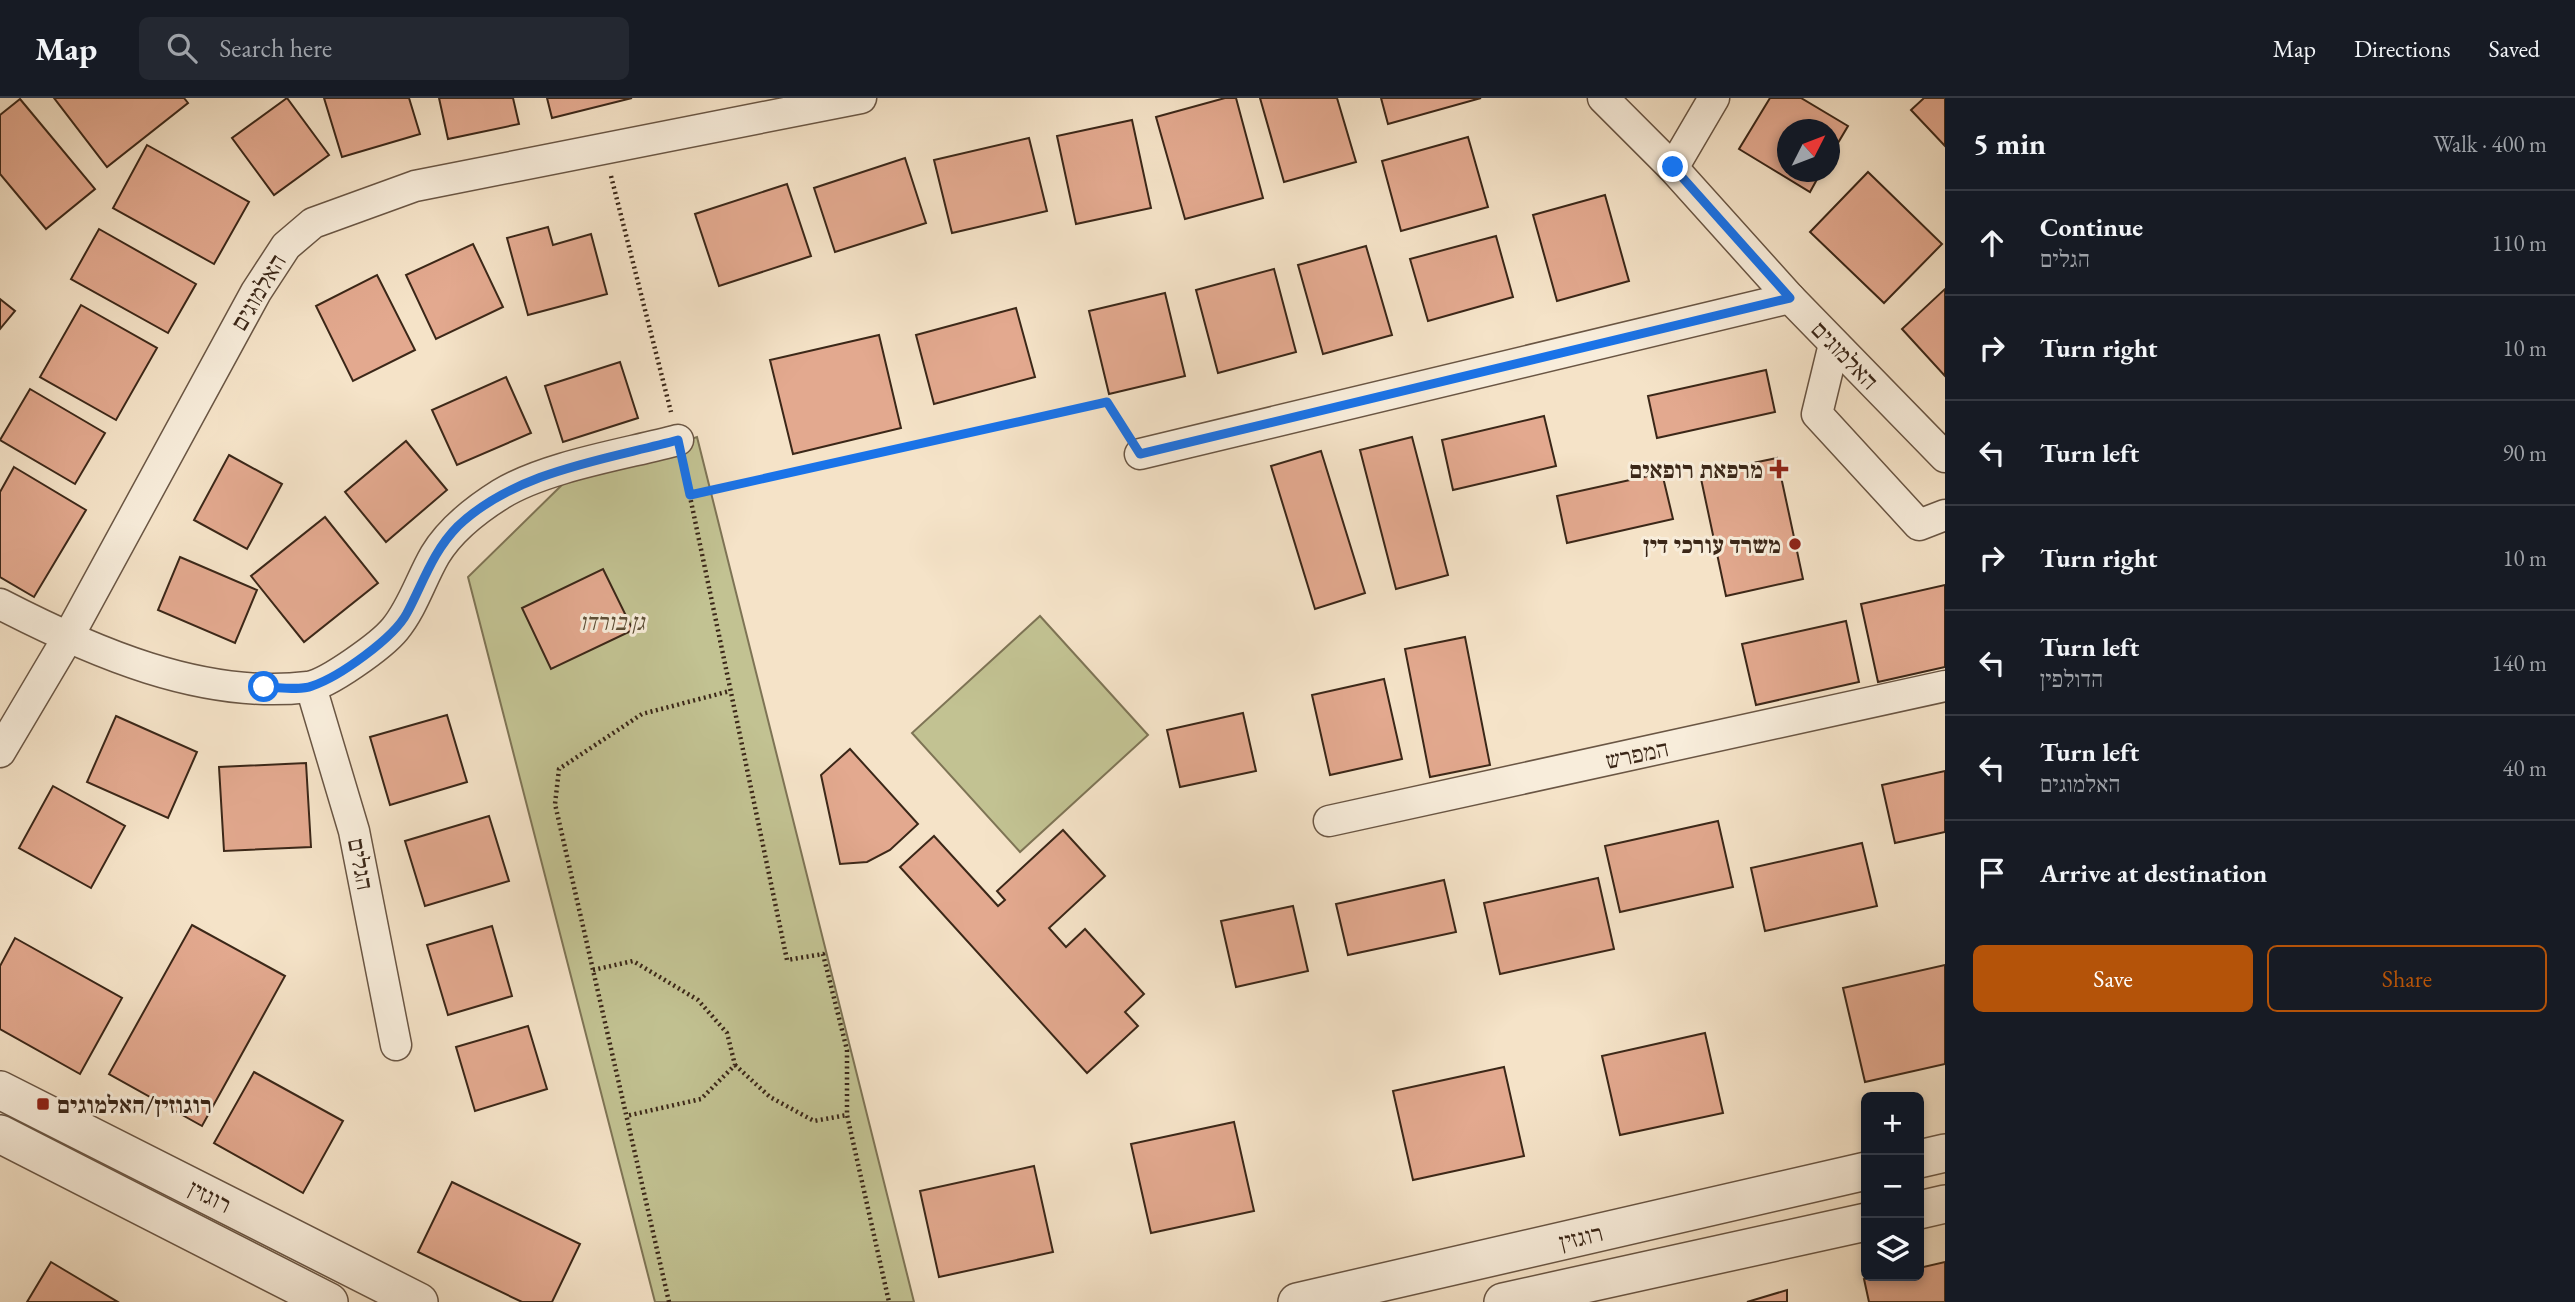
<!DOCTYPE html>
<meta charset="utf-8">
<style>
body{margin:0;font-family:"EB Garamond","Frank Ruhl Libre",serif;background:#242831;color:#f1f3f6}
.controls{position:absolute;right:21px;bottom:21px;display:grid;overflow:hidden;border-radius:10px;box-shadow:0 4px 10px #0003}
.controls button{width:63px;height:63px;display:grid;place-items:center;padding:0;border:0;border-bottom:2px solid #363941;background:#171b24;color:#f1f3f6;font:35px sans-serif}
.compass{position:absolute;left:1777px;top:21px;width:63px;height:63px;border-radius:50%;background:#171b24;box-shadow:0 4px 10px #0003;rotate:48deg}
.stop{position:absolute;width:21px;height:21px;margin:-16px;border:5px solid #1a73e8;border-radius:50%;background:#fff}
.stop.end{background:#1a73e8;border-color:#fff;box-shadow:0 2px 7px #0008}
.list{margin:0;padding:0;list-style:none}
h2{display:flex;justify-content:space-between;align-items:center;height:91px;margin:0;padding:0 28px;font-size:30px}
h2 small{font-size:23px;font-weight:400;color:#9ea1a6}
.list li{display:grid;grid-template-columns:46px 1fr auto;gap:21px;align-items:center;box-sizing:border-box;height:105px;padding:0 28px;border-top:2px solid #363941}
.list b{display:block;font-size:26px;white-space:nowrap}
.list p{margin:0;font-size:23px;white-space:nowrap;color:#9ea1a6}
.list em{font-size:23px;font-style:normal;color:#9ea1a6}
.actions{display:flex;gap:14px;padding:21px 28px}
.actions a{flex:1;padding:16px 0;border:2px solid #b45309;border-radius:10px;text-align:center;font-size:24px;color:#b45309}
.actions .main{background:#b45309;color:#fff}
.icon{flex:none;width:38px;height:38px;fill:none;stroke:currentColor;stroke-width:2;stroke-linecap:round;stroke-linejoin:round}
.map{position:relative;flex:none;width:1945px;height:1204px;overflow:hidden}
header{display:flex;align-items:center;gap:42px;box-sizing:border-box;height:98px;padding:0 35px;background:#171b24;border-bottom:2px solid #363941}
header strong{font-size:33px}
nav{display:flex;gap:38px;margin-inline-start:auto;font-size:24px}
.search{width:490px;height:63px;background:#242831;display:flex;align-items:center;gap:18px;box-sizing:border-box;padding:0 24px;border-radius:10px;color:#9ea1a6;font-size:26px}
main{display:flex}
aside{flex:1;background:#171b24}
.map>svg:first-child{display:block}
</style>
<header>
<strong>Map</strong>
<div class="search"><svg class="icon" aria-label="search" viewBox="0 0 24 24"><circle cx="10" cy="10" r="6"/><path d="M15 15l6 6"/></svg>Search here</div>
<nav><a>Map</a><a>Directions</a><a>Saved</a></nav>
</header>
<main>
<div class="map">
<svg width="1945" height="1204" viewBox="0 0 1945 1204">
<rect width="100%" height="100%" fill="#f5e3c8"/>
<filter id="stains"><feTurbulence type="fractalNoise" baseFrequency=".00286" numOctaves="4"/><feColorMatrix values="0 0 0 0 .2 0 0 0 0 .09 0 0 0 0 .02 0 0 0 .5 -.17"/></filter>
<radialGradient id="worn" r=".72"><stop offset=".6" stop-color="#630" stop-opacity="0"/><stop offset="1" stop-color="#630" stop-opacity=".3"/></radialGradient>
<g fill="#c2c292" stroke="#7e7455" stroke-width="2">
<path d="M697,339L914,1204H655L468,479L567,382Z"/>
<path d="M1040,518L1148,637L1020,754L912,635Z"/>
</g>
<g fill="#e3a98f" stroke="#3b2718" stroke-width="2">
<path d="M54,0H184L188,5L107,69Z"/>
<path d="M287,0L329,57L274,97L232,40Z"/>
<path d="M324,0H409L420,36L342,59Z"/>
<path d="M439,0H513L519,26L448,41Z"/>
<path d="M547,0H632L552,20Z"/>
<path d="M1225,0H1236L1263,100L1185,121L1156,19Z"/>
<path d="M1260,0H1337L1356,64L1284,84Z"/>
<path d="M1381,0H1481L1388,26Z"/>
<path d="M1770,0H1801L1848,28L1829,60V32H1787V74H1821L1810,94L1739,51Z"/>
<path d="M1924,0H1945V48L1911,12Z"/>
<path d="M20,1L95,91L46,131L0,76V17Z"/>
<path d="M1132,22L1151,110L1076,126L1057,38Z"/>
<path d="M1468,39L1488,109L1401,133L1382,63Z"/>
<path d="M1029,40L1047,113L952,135L934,62Z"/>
<path d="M147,47L249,104L214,166L113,110Z"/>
<path d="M905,60L926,125L835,154L814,90Z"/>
<path d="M1868,74L1942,146L1884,205L1810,134Z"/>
<path d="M787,86L811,158L719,188L695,116Z"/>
<path d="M1605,97L1629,183L1557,203L1533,117Z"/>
<path d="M548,129L553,147L591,136L607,196L528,217L507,140Z"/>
<path d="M99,131L196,186L168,235L71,181Z"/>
<path d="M1496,138L1513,199L1428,223L1410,161Z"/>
<path d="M473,146L503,209L436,241L406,177Z"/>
<path d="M1366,148L1392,237L1323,256L1298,167Z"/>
<path d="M1274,171L1296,254L1218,275L1196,192Z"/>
<path d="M377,177L415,252L353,283L316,208Z"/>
<path d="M1945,191V278L1902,231Z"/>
<path d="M1165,195L1185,278L1109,296L1089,213Z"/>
<path d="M0,201L15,213L0,231Z"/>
<path d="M81,207L157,250L116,322L40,279Z"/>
<path d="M1016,210L1035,279L934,306L916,237Z"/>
<path d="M879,237L901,330L793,356L770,262Z"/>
<path d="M620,264L638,320L563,344L545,288Z"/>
<path d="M1766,272L1775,314L1657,340L1648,298Z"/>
<path d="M506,279L531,335L457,367L432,312Z"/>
<path d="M30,291L105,335L75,386L0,342Z"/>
<path d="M1544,318L1556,368L1453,392L1442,342Z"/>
<path d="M1412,339L1448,477L1396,491L1360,352Z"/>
<path d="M406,343L447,392L386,444L345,394Z"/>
<path d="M1321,353L1365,495L1315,511L1271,368Z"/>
<path d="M229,357L282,386L247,451L194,422Z"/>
<path d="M1777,360L1803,481L1726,498L1700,376Z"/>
<path d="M14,369L86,412L34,499L0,479V394Z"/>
<path d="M1662,375L1673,421L1567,445L1557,398Z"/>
<path d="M325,419L378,485L304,544L251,478Z"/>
<path d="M180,459L257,492L235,545L158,512Z"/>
<path d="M603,471L633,532L551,571L522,510Z"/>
<path d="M1945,487V569L1878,584L1861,506Z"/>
<path d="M1846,523L1859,584L1756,607L1742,546Z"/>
<path d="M1465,539L1490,667L1430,679L1405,551Z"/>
<path d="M1384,581L1402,661L1330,677L1312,597Z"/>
<path d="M1243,615L1256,673L1180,689L1167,632Z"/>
<path d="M447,617L467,684L390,707L370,639Z"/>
<path d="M116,618L197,654L168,720L87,684Z"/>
<path d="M850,651L918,726L890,752L867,764L840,766L821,677Z"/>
<path d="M306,665L311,749L224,753L219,669Z"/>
<path d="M1945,673V734L1895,745L1882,687Z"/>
<path d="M53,688L125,728L91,790L19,750Z"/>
<path d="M489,718L509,783L425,808L405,743Z"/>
<path d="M1718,723L1733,789L1620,814L1605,748Z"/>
<path d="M1063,732L1105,778L1049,830L1066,849L1085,831L1144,896L1125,914L1138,928L1087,975L900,769L934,738L998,808L1005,802L997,793Z"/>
<path d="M1862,745L1877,808L1765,833L1751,770Z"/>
<path d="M1598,780L1614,851L1500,876L1484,805Z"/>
<path d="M1444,782L1456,834L1348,857L1336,806Z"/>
<path d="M1293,808L1308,873L1236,889L1221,823Z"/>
<path d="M192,827L285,878L202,1028L109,976Z"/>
<path d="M492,828L512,898L448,917L427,847Z"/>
<path d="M15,840L122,900L80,976L0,931V868Z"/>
<path d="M1945,867V966L1865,984L1843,890Z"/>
<path d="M528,928L547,991L475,1013L456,949Z"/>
<path d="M1705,935L1723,1015L1620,1037L1602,958Z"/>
<path d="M1504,969L1524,1058L1413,1082L1393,993Z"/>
<path d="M254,974L343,1023L303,1095L214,1045Z"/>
<path d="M1234,1024L1254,1113L1151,1135L1131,1046Z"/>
<path d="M1034,1068L1053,1154L939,1179L920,1093Z"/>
<path d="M452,1084L580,1146L552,1204H522L418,1154Z"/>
<path d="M51,1164L66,1173L118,1204H27Z"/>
<path d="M1945,1164V1204H1869L1864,1181L1881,1178H1919V1170Z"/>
<path d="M1787,1192V1204H1747Z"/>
</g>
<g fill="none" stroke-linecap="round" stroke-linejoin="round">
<defs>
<g id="minor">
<path d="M1603,0L1673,70L1790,200L1945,359"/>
<path d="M1673,70L1714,0"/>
<path d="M1834,246L1817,316L1919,427L1945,417"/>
<path d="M1140,356L1790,200"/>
<path d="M0,506C91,553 202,602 308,589C328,586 382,547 395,531C413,509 421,481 435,457C450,432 477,411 501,396C547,368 626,356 678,342"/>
<path d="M311,589L354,733L396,947"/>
<path d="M0,654L67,541L256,194L286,148L313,125L415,88L861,0"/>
<path d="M1329,723L1945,588"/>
</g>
<g id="tertiary">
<path d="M0,992L419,1204"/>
<path d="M0,1036L329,1204"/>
<path d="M1919,1061L1945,1055"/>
<path d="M1919,1112L1945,1106"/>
<path d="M1297,1204L1866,1073"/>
<path d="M1503,1204L1866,1124"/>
</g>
</defs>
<use href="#minor" stroke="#6a5644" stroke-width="33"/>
<use href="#tertiary" stroke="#6a5644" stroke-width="40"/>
<g stroke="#3b2718" stroke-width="4.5" stroke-dasharray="2 3.5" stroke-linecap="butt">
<path d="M611,78L671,314"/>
<path d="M684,370L787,862L823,856L847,952V1017L889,1204"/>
<path d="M690,397L1107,304L1125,332"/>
<path d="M593,872L633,863L698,902L727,935L735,967L701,1001L626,1018"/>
<path d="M735,967L770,999L814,1023L847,1017"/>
<path d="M669,1204L555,706L559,671L642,616L730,593"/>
</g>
<use href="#minor" stroke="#f8eddb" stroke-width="30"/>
<use href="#tertiary" stroke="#f8eddb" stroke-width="37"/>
</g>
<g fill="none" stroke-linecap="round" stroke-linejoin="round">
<path stroke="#1a73e8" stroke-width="9" d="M264,589C278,589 299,593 312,588C339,579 394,540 407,515C423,485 433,453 458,428C516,373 604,362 678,342L690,397L1107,304L1140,356L1790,200L1673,69"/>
</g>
<g fill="#8f2418" stroke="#f8eddb" stroke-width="2.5">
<path d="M1775.5 360.5h7v7h7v7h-7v7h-7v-7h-7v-7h7z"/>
<circle cx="1795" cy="446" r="7"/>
<rect x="36" y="999" width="14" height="14" rx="3.5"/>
</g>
<g text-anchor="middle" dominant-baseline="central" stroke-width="6" stroke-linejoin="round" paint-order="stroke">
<g font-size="24" fill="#3b2718" stroke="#f8eddb">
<text transform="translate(258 194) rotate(-59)">האלמוגים</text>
<text transform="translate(1845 257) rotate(46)">האלמוגים</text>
<text transform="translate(1637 656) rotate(-12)">המפרש</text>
<text transform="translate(361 766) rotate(79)">הגלים</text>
<text transform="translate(210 1098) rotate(27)">רוגזין</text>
<text transform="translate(1581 1139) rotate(-13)">רוגזין</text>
</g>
<g font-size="24" font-weight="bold" fill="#3b2718" stroke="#f8eddb" text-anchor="end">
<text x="1763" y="371">מרפאת רופאים</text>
<text x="1781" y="446">משרד עורכי דין</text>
<text x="57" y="1006" text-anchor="start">רוגוזין/האלמוגים</text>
</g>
<g font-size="24" font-style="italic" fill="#5d4e36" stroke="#f8eddb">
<text x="612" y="523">גן בורדו</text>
</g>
</g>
<rect width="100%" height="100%" filter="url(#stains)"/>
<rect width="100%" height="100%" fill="url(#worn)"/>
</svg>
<div class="controls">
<button>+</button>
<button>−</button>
<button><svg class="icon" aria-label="layers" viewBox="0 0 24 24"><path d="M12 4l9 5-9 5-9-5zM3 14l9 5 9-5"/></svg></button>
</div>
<svg class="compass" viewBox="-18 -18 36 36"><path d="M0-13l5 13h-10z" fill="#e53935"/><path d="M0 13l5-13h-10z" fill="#9ea1a6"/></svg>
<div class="stop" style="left:264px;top:589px"></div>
<div class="stop end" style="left:1673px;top:69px"></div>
</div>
<aside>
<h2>5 min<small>Walk · 400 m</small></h2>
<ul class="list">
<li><svg class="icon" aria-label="ahead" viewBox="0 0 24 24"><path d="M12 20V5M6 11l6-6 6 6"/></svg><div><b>Continue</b><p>הגלים</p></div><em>110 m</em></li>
<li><svg class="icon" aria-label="right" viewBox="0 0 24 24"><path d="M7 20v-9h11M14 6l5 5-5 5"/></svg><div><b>Turn right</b></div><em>10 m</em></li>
<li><svg class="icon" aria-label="left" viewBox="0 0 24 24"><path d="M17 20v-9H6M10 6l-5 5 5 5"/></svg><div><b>Turn left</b></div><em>90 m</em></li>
<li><svg class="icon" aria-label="right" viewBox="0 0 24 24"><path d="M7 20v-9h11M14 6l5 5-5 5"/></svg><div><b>Turn right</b></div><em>10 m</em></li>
<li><svg class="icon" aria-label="left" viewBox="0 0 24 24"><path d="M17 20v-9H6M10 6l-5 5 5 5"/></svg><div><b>Turn left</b><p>הדולפין</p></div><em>140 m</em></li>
<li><svg class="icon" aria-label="left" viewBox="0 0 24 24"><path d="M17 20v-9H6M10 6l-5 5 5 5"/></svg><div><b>Turn left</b><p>האלמוגים</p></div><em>40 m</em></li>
<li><svg class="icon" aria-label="arrive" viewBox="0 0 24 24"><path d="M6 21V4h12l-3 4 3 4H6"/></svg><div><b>Arrive at destination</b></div></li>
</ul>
<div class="actions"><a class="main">Save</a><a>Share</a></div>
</aside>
</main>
